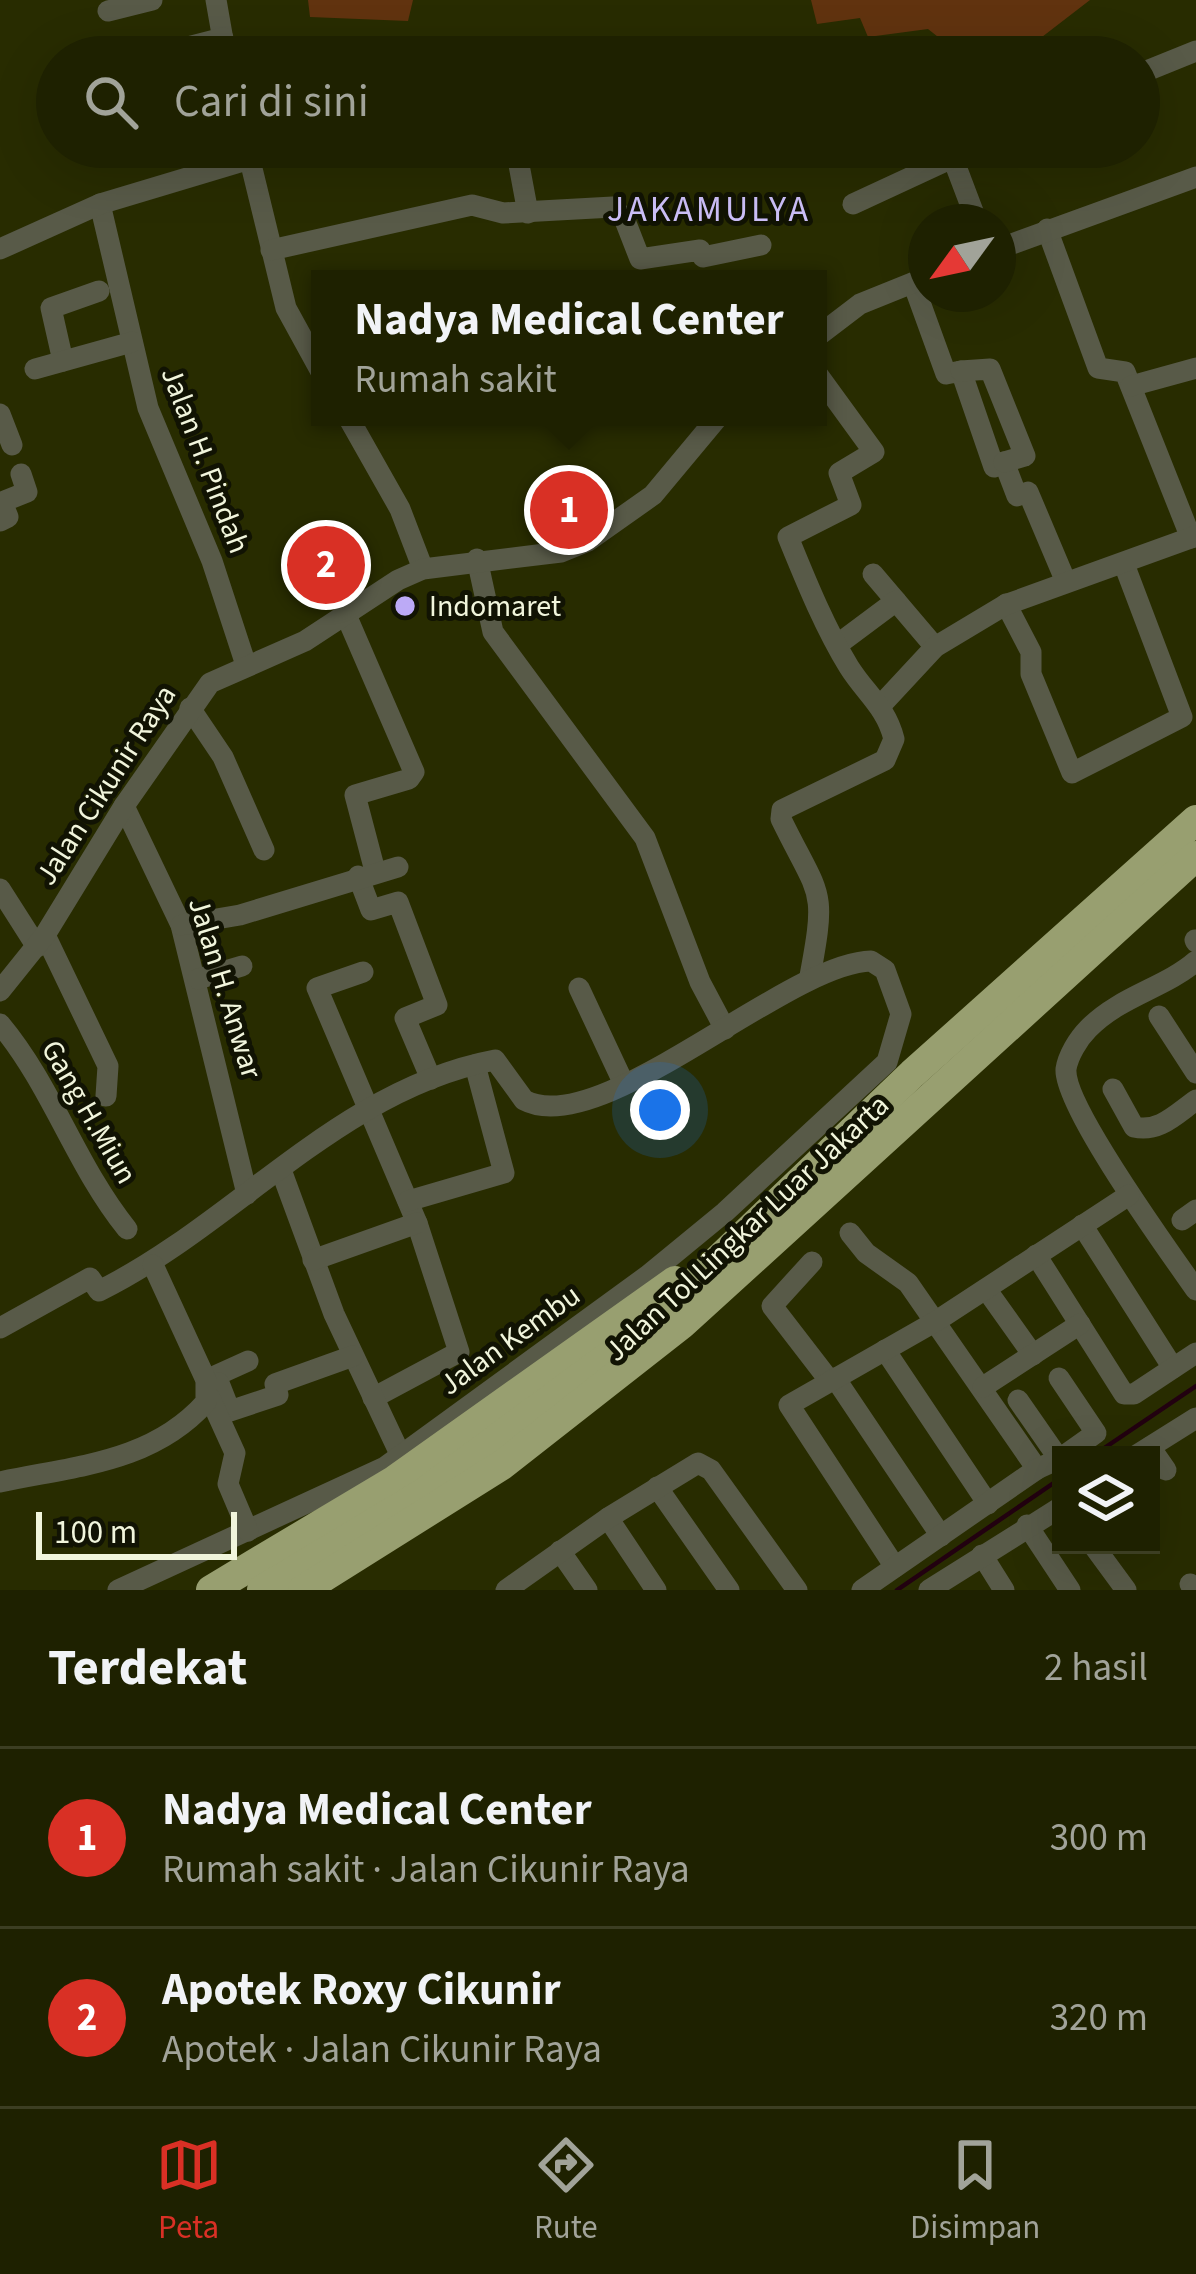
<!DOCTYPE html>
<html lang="id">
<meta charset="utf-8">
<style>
body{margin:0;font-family:"Source Sans 3",sans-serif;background:#26290a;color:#f1f3f6}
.controls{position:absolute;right:36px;bottom:36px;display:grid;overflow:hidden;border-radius:0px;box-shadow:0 12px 48px #0002}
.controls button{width:108px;height:108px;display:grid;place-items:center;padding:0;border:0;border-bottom:3px solid #3c3e22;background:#1e2100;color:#f1f3f6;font:60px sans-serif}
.compass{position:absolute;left:908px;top:204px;width:108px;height:108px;border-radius:50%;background:#1e2100;box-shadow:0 12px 48px #0002;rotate:237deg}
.scale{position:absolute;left:36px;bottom:30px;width:201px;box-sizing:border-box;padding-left:12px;border:6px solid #f1f5dc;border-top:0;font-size:33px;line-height:42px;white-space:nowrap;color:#f1f5dc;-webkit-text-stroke:9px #111303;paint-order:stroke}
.you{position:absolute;left:660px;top:1110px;width:42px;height:42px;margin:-30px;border:9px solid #fff;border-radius:50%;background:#1a73e8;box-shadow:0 0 0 18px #1a73e833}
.badge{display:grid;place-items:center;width:78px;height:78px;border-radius:50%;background:#d93025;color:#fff;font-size:39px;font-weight:700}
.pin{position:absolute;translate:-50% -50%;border:6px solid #fff;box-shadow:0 3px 12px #0006}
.popup{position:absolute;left:311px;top:270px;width:516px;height:156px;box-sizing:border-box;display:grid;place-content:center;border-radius:0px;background:#1e2100;filter:drop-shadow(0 3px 9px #0005);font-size:39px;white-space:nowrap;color:#a1a399}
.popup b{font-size:45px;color:#f1f3f6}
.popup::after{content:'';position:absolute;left:50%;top:100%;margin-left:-24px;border:24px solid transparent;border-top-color:#1e2100}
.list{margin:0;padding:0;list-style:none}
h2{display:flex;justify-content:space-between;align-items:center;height:156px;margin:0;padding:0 48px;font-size:51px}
h2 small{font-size:39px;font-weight:400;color:#a1a399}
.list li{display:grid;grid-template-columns:78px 1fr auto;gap:36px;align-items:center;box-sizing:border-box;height:180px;padding:0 48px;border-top:3px solid #3c3e22}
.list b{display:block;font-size:45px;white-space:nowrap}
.list p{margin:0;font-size:39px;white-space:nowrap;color:#a1a399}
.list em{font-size:39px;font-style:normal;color:#a1a399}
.icon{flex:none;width:66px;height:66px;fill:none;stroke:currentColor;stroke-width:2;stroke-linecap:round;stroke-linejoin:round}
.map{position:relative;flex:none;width:1196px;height:1590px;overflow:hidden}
.search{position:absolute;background:#1e2100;box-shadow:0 12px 48px #0002;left:36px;right:36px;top:36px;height:132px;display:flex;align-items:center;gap:30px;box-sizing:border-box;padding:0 42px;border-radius:66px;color:#a1a399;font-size:45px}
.sheet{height:516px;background:#1e2100}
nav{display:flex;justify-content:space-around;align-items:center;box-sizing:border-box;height:168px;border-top:3px solid #3c3e22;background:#1e2100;font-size:33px;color:#a1a399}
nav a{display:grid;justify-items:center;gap:6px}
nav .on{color:#d93025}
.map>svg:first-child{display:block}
</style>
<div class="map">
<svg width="1196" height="1590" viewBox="0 0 1196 1590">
<rect width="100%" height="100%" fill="#282c00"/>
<g fill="#61330f">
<path d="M308,0H413L408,21L310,17Z"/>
<path d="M811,0H1090L1016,57H972L965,46L952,48L928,29L868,37L860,18L817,24Z"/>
</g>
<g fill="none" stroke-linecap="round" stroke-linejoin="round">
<g stroke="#220110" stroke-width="4.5">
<path d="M1094,1455L1196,1386"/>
<path d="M897,1590L1061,1478"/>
</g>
<g stroke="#585a48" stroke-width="21">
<path d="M216,0L226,57"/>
<path d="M108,11L152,0"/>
<path d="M149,57L223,38"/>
<path d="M1139,74L1196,51"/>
<path d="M247,148L286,308L320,370"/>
<path d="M949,148L977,222"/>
<path d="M100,204L148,408L212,561L246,665"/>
<path d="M853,204L976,147"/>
<path d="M528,213L516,149L528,147"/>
<path d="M1047,229L1098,368L1125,372L1191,538"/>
<path d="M0,249L100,204L250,159"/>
<path d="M998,249L1196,177"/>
<path d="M271,250L472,205L503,213L613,207L624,218L640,259L700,250L703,257L761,245"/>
<path d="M913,283L946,374L961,371L994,467L1004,462L1017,496L1028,492L1066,582"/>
<path d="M818,336L860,304L922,279"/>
<path d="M63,361L51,308L99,291"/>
<path d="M35,369L132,342"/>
<path d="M961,371L990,369L1025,456L1004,462"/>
<path d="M1131,386L1196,368"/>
<path d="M0,414L12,445"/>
<path d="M348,417L400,509L423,569"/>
<path d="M0,521L8,517L2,502L27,492L21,474"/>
<path d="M477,559L493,632L645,838L700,982L725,1029"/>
<path d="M873,574L935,647"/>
<path d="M1006,604L1031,652V674L1072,773L1182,717L1124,564"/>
<path d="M346,615L414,772L409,779L355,795L375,871"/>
<path d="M837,645L896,601"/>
<path d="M882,704L935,647L1005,605L1196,536"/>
<path d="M190,708L223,757L264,850"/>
<path d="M124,806L181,925L247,1194"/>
<path d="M358,876L371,910L398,902L437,1005L405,1018L431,1079"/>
<path d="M0,889L37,947"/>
<path d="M181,925L240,915L398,867"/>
<path d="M45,935L108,1066L106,1096"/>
<path d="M1195,940L1196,942"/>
<path d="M1196,961C1165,988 1120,996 1088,1029C1078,1039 1068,1056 1066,1069C1063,1106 1171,1254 1196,1290"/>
<path d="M363,972L317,988L417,1223L459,1352L373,1398"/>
<path d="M810,976C827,885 820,899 781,819L782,810L885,760L894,739C886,707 866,694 849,667C824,626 806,581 788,537L851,505L839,473L874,452L818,375"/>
<path d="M198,979L242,966"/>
<path d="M579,988L624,1084"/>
<path d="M0,991L45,935L124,806L210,683L305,641L398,580L423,569L561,552L588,541L653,495L718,417"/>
<path d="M1159,1016L1196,1073"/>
<path d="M0,1024C52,1086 76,1166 127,1229"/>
<path d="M1113,1089L1134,1127C1159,1133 1176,1114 1196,1100"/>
<path d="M281,1170L334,1314L401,1456"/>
<path d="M408,1201L504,1173L475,1065"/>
<path d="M1182,1220L1196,1210"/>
<path d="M1082,1225L1173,1368"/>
<path d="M850,1233L866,1253L908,1283L1037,1469"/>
<path d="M1036,1255L1124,1394H1134L1196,1353"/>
<path d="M313,1260L417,1223"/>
<path d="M812,1262L772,1306L829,1380"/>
<path d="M986,1289L1033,1355"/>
<path d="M0,1328L90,1278L99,1291C235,1224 340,1089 495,1060L524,1100C600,1141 786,963 871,961L885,970L901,1014L887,1062L725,1212L647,1276L385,1467L118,1590"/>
<path d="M885,1350L988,1504"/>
<path d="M835,1378L941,1536"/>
<path d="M1059,1378L1096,1433L1065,1455"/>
<path d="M206,1380L248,1361"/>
<path d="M207,1386L219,1383L230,1411L278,1395L275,1384L353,1356"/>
<path d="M983,1387L1080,1324"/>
<path d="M210,1398L235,1453L228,1484L248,1531"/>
<path d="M1018,1400L1059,1459"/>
<path d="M1150,1447L1166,1470"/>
<path d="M1137,1455L1196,1418"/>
<path d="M0,1482C74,1466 152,1463 206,1402V1380L153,1265"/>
<path d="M657,1487L729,1590"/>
<path d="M608,1518L656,1590"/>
<path d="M1027,1525L1070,1590"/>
<path d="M1093,1545L1126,1590"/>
<path d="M560,1551L587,1590"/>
<path d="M982,1555L1004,1590"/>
<path d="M895,1567L789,1405L938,1320L1129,1195"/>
<path d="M1190,1584L1195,1590"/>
<path d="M506,1590L608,1518L698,1463L711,1470L797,1590"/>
<path d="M862,1590L1037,1469L1061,1458"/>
<path d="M929,1590L1061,1507"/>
</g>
<g stroke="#989f70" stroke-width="30">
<path d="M211,1590L395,1480L675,1281"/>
<path d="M262,1590L422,1494L647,1328L912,1074L1196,820"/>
<path d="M303,1590L502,1465L682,1324L1196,856"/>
</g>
</g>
<circle fill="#bcaaf6" stroke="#111303" stroke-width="4.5" cx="405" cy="606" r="12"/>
<g text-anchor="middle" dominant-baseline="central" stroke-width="10" stroke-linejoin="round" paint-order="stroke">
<g font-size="30" fill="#f1f5dc" stroke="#111303">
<text transform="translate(205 460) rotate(69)">Jalan H. Pindah</text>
<text transform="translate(106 785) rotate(-57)">Jalan Cikunir Raya</text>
<text transform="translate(225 988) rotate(73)">Jalan H. Anwar</text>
<text transform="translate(89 1112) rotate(60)">Gang H.Miun</text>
<text transform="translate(747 1228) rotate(-43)">Jalan Tol Lingkar Luar Jakarta</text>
<text transform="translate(510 1340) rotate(-36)">Jalan Kembu</text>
</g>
<g font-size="30" fill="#f1f5dc" stroke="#111303" text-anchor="start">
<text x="429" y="606">Indomaret</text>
</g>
<g font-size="36" letter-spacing="3" fill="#ccbff8" stroke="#111303">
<text x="709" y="209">JAKAMULYA</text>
</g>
</g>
</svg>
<div class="controls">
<button><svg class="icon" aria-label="layers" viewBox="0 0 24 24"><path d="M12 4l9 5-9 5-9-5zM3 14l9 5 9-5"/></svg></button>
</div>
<svg class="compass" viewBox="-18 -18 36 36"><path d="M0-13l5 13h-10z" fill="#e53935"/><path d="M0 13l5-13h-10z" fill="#a1a399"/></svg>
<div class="scale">100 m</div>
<div class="you"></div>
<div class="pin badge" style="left:569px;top:510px">1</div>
<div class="popup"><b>Nadya Medical Center</b>Rumah sakit</div>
<div class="pin badge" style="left:326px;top:565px">2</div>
<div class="search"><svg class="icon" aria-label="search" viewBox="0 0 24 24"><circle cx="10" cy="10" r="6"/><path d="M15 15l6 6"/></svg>Cari di sini</div>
</div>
<section class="sheet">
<h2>Terdekat<small>2 hasil</small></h2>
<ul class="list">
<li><span class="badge">1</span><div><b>Nadya Medical Center</b><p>Rumah sakit · Jalan Cikunir Raya</p></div><em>300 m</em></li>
<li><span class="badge">2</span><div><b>Apotek Roxy Cikunir</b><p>Apotek · Jalan Cikunir Raya</p></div><em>320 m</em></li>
</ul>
</section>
<nav>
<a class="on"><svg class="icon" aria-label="map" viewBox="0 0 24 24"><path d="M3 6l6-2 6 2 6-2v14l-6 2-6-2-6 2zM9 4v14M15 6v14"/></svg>Peta</a>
<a><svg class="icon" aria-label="directions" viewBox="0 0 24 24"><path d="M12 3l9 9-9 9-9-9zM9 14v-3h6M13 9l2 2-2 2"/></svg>Rute</a>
<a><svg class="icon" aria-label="saved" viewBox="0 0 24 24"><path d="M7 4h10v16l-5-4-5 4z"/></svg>Disimpan</a>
</nav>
